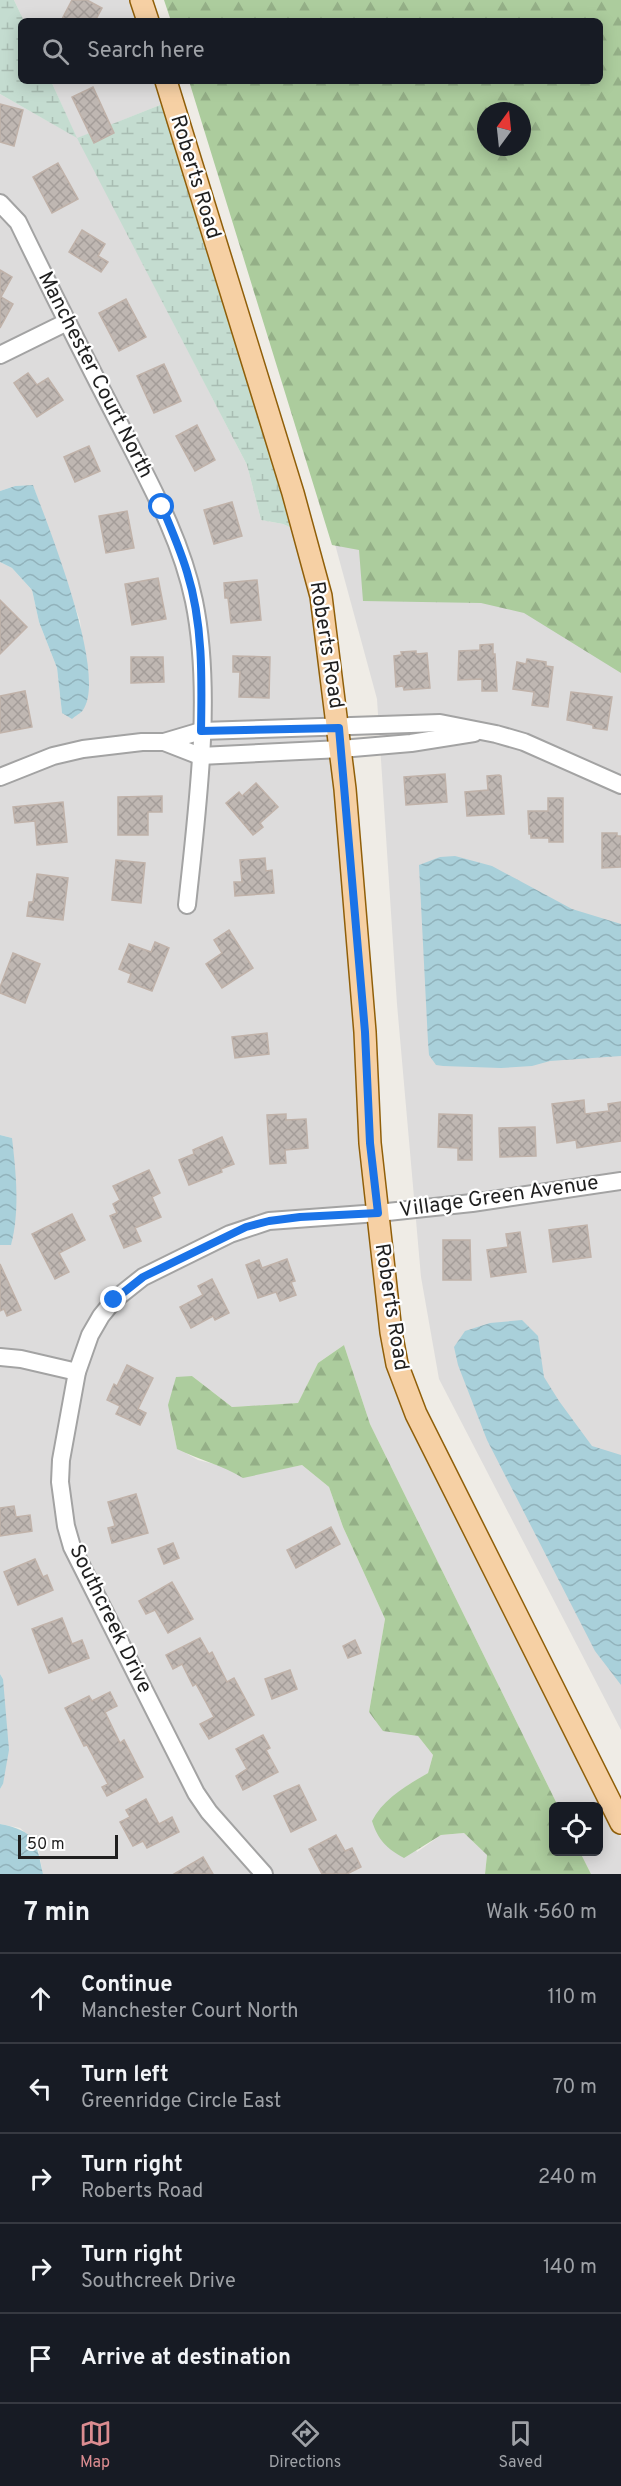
<!DOCTYPE html>
<meta charset="utf-8">
<style>
body{margin:0;font-family:Overpass,sans-serif;background:#242831;color:#f1f3f6}
.controls{position:absolute;right:18px;bottom:18px;display:grid;overflow:hidden;border-radius:9px;box-shadow:0 3px 15px #0003}
.controls button{width:54px;height:54px;display:grid;place-items:center;padding:0;border:0;border-bottom:2px solid #363941;background:#171b24;color:#f1f3f6;font:30px sans-serif}
.compass{position:absolute;left:477px;top:102px;width:54px;height:54px;border-radius:50%;background:#171b24;box-shadow:0 3px 15px #0003;rotate:15deg}
.scale{position:absolute;left:18px;bottom:15px;width:100px;box-sizing:border-box;padding-left:6px;border:3px solid #1f1f1f;border-top:0;font-size:16px;line-height:21px;white-space:nowrap;color:#1f1f1f;-webkit-text-stroke:4px #fff;paint-order:stroke}
.stop{position:absolute;width:18px;height:18px;margin:-14px;border:4px solid #1a73e8;border-radius:50%;background:#fff}
.stop.end{background:#1a73e8;border-color:#fff;box-shadow:0 2px 6px #0008}
.list{margin:0;padding:0;list-style:none}
h2{display:flex;justify-content:space-between;align-items:center;height:78px;margin:0;padding:0 24px;font-size:26px}
h2 small{font-size:20px;font-weight:400;color:#9ea1a6}
.list li{display:grid;grid-template-columns:39px 1fr auto;gap:18px;align-items:center;box-sizing:border-box;height:90px;padding:0 24px;border-top:2px solid #363941}
.list b{display:block;font-size:22px;white-space:nowrap}
.list p{margin:0;font-size:20px;white-space:nowrap;color:#9ea1a6}
.list em{font-size:20px;font-style:normal;color:#9ea1a6}
.icon{flex:none;width:33px;height:33px;fill:none;stroke:currentColor;stroke-width:2;stroke-linecap:round;stroke-linejoin:round}
.map{position:relative;flex:none;width:621px;height:1874px;overflow:hidden}
.search{position:absolute;background:#171b24;box-shadow:0 3px 15px #0003;left:18px;right:18px;top:18px;height:66px;display:flex;align-items:center;gap:15px;box-sizing:border-box;padding:0 21px;border-radius:9px;color:#9ea1a6;font-size:22px}
.sheet{height:528px;background:#171b24}
nav{display:flex;justify-content:space-around;align-items:center;box-sizing:border-box;height:84px;border-top:2px solid #363941;background:#171b24;font-size:16px;color:#9ea1a6}
nav a{display:grid;justify-items:center;gap:3px}
nav .on{color:#db8c90}
.map>svg:first-child{display:block}
</style>
<div class="map">
<svg width="621" height="1874" viewBox="0 0 621 1874">
<defs>
<pattern id="forest-firs" width="22" height="20" patternUnits="userSpaceOnUse" patternTransform="scale(1.5)"><rect width="22" height="20" fill="#accc9d"/><path d="M5 1l3.5 6h-7zM16 11l3.5 6h-7z" fill="#94af87"/></pattern>
<pattern id="wetland-marsh" width="20" height="14" patternUnits="userSpaceOnUse" patternTransform="scale(1.5)"><rect width="20" height="14" fill="#c4dcd0"/><path d="M1 5h8M5 5V1M11 12h8M15 12V8" fill="none" stroke="#a8bcb2"/></pattern>
<pattern id="water-waves" width="16" height="10" patternUnits="userSpaceOnUse" patternTransform="scale(1.5)"><rect width="16" height="10" fill="#a9d0da"/><path d="M0 5q4-4 8 0t8 0" fill="none" stroke="#91b2bb"/></pattern>
<pattern id="building-cross-hatch" width="8" height="8" patternUnits="userSpaceOnUse" patternTransform="scale(1.5)"><rect width="8" height="8" fill="#bfb7b2"/><path d="M0 0l8 8M0 8l8-8" fill="none" stroke="#a49d99"/></pattern>
</defs>
<rect width="100%" height="100%" fill="#efece6"/>
<g fill="#dddcdc">
<path d="M14,0H134L140,21H24Z"/>
<path d="M51,81H159L165,103L78,138L247,465L261,520L283,524L296,530L314,599L334,750L384,1333L595,1790L621,1838V1874H591L580,1852H598V1806H558L370,1424L344,1345L318,1363L298,1403L232,1407L192,1376L172,1426L177,1448L198,1460L226,1467L243,1477L302,1465L329,1487L343,1527L385,1619L369,1712L418,1736L433,1755L428,1773L408,1785L394,1797L417,1852L441,1835L464,1833L487,1855L485,1874H43L37,1843L20,1828L0,1824V1789L3,1784V1679L0,1674V1245H11L12,1138L0,1135V562L12,568L32,590L39,622L57,668L62,713L88,691L80,621L33,485L15,486L0,491V94L76,137Z"/>
<path d="M326,511L621,558V1730L439,1379L421,1277L397,1004L377,699Z"/>
</g>
<g fill="url(#forest-firs)" fill-rule="evenodd">
<path d="M164,0H621V673L524,613L481,603L363,601L359,550L332,545L189,81H600V21H171ZM486,111H522V147H486Z"/>
<path d="M344,1345L370,1424L558,1806H554V1852H580L591,1874H485L487,1855L464,1833L441,1835L404,1858C387,1849 378,1840 372,1821C383,1799 407,1785 428,1773L433,1755L418,1736L383,1731L369,1712L385,1619L343,1527L329,1487L302,1465L243,1478C222,1465 199,1460 177,1449L168,1405L176,1377L192,1376L232,1407L298,1403L318,1363Z"/>
</g>
<path fill="url(#wetland-marsh)" d="M0,0H14L24,21H21V81H51L77,138L165,103L296,530L283,524L261,520L247,465L77,138L0,94Z"/>
<g fill="url(#water-waves)">
<path d="M33,485C48,526 108,674 83,710C81,713 75,716 72,719L62,713L57,668L39,622L32,590L12,568L0,562V491L15,486Z"/>
<path d="M455,856L492,866L572,909L621,924V1056L550,1061L532,1066L501,1068L443,1066L436,1065L429,1055L428,1042L419,865L440,857Z"/>
<path d="M0,1135L12,1138C16,1173 20,1211 11,1245H0Z"/>
<path d="M522,1320L538,1336L544,1377L559,1401L592,1446L621,1455V1685L595,1651L487,1440L458,1365L454,1347L465,1331L490,1323Z"/>
<path d="M0,1674L3,1679L9,1750L3,1784L0,1789Z"/>
<path d="M0,1824C36,1831 36,1841 43,1874H0Z"/>
</g>
<g fill="url(#building-cross-hatch)" stroke="#c0b2a9" stroke-width="1.5">
<path d="M72,0H87L102,8L95,21H61Z"/>
<path d="M93,87L114,133L94,143L72,97Z"/>
<path d="M0,104L23,110L14,146L0,142Z"/>
<path d="M58,163L78,199L52,213L33,177Z"/>
<path d="M82,230L105,244L98,256L108,262L101,272L69,252Z"/>
<path d="M0,270L12,277L1,297L13,304L0,328Z"/>
<path d="M126,299L146,337L119,351L99,313Z"/>
<path d="M164,364L181,401L154,413L137,376Z"/>
<path d="M28,373L37,385L48,378L63,400L37,417L14,383Z"/>
<path d="M197,425L215,460L195,471L176,436Z"/>
<path d="M89,446L100,471L75,482L64,457Z"/>
<path d="M232,502L242,536L214,544L204,510Z"/>
<path d="M127,511L134,548L106,553L99,516Z"/>
<path d="M158,578L166,619L132,625L125,584Z"/>
<path d="M257,580L261,620L231,623L228,598H225L224,583Z"/>
<path d="M0,600L27,627L0,654Z"/>
<path d="M493,644V654H495L497,691H482V679L458,680L459,651L480,650V645Z"/>
<path d="M416,651V654L427,653L430,688L404,690L403,686L396,687L394,656L402,655L401,652Z"/>
<path d="M233,656L270,657L269,698L239,697L240,672H233Z"/>
<path d="M131,657H163L164,682L131,683Z"/>
<path d="M527,659L546,662V666L553,667L548,707L532,705L534,692L513,689L517,662L526,664Z"/>
<path d="M25,691L32,727L0,733V696Z"/>
<path d="M571,692L612,697L607,730L593,728V725L567,720Z"/>
<path d="M445,774L447,802L406,805L404,777Z"/>
<path d="M499,775L501,776L504,814L467,816L465,792L488,790L487,776Z"/>
<path d="M256,783L278,807L260,823L263,827L253,835L226,803L239,792L242,796Z"/>
<path d="M162,796V812H148V835H118V797Z"/>
<path d="M548,798H563V842H549V838H531V834H529L528,811H548Z"/>
<path d="M63,802L67,842L37,845L35,821L15,823L13,807Z"/>
<path d="M602,833H617V836H621V867L602,868Z"/>
<path d="M265,858L266,871L272,870L274,893L235,896L234,882H242L240,860Z"/>
<path d="M116,860L145,863L141,903L112,900Z"/>
<path d="M37,874L68,878L63,920L27,916L29,902H33Z"/>
<path d="M229,930L253,968L222,988L206,964L222,953L214,940Z"/>
<path d="M155,942L169,948L152,991L128,982L131,974L119,969L129,944L151,952Z"/>
<path d="M13,953L40,964L25,1003L0,993V987Z"/>
<path d="M267,1033L269,1054L235,1058L232,1037Z"/>
<path d="M584,1100L585,1114L609,1111L608,1104L621,1102V1141L577,1148L576,1140L557,1143L552,1104Z"/>
<path d="M286,1114V1120L306,1119L308,1148L285,1150L286,1163L270,1164L267,1115Z"/>
<path d="M439,1114L472,1115V1160H458V1148L438,1147Z"/>
<path d="M535,1127L536,1156L500,1157L499,1128Z"/>
<path d="M222,1137L234,1164L221,1169L222,1172L189,1185L179,1160L194,1154L193,1150Z"/>
<path d="M149,1170L160,1193L152,1197L161,1217L135,1228L141,1241L124,1248L110,1216L117,1213L113,1204L120,1200L113,1186Z"/>
<path d="M72,1214L85,1240L59,1253L69,1272L55,1279L32,1234Z"/>
<path d="M587,1225L591,1257L553,1262L549,1230Z"/>
<path d="M520,1232L526,1272L491,1277L487,1250L508,1247L506,1234Z"/>
<path d="M443,1240H470L471,1280H443Z"/>
<path d="M287,1259L295,1281L291,1282L296,1295L280,1301L276,1292L258,1298L246,1265L259,1260L262,1268Z"/>
<path d="M0,1264L21,1310L7,1316L4,1309L0,1311Z"/>
<path d="M212,1279L229,1313L215,1320L213,1316L191,1328L180,1307L203,1295L198,1286Z"/>
<path d="M127,1365L153,1378L138,1409L146,1413L140,1425L116,1414L120,1406L107,1400L114,1384L117,1386Z"/>
<path d="M136,1494L148,1533L112,1543L108,1528L115,1526L108,1502Z"/>
<path d="M14,1506L16,1517L30,1515L32,1531L0,1536V1508Z"/>
<path d="M331,1527L340,1544L296,1568L287,1550Z"/>
<path d="M173,1543L179,1558L164,1564L158,1549Z"/>
<path d="M35,1559L43,1577L47,1575L53,1590L18,1605L4,1572Z"/>
<path d="M172,1582L193,1619L168,1633L155,1610L146,1614L139,1601Z"/>
<path d="M62,1618L72,1644L82,1640L89,1658L49,1673L32,1629Z"/>
<path d="M200,1638L209,1654L212,1652L227,1682L234,1678L254,1715L209,1739L200,1724L214,1717L196,1684L193,1686L182,1664L173,1669L166,1655Z"/>
<path d="M355,1640L361,1653L348,1658L343,1646Z"/>
<path d="M290,1670L297,1689L272,1699L265,1679Z"/>
<path d="M110,1692L117,1706L105,1712L120,1743L124,1740L143,1777L107,1796L102,1787L108,1784L87,1745L84,1746L65,1708L89,1696L92,1701Z"/>
<path d="M263,1735L270,1748L266,1750L278,1772L243,1790L236,1776L247,1769L236,1749Z"/>
<path d="M299,1785L316,1820L291,1832L274,1796Z"/>
<path d="M146,1799L159,1824L172,1817L179,1832L147,1848L143,1841L133,1846L120,1822L130,1817L126,1810Z"/>
<path d="M336,1835L345,1851L352,1848L361,1867L347,1874H322L309,1849Z"/>
<path d="M203,1857L213,1874H174Z"/>
</g>
<g fill="none" stroke-linecap="round" stroke-linejoin="round">
<defs>
<g id="minor">
<path d="M0,203L18,222C51,290 85,358 120,425C149,482 181,538 194,601C213,693 197,811 187,905"/>
<path d="M0,355L67,322"/>
<path d="M164,742L200,756L341,749L411,743L474,733"/>
<path d="M0,777L53,756L83,749L142,742H164L201,731L440,723L496,734L524,742L621,785"/>
<path d="M0,1357L21,1359L77,1372"/>
<path d="M264,1874L209,1812L196,1793L72,1547L66,1526L60,1482L61,1460L77,1372L90,1335L101,1316L114,1300L143,1277L230,1234L269,1221L378,1213L472,1203L621,1181"/>
</g>
<g id="major">
<path d="M141,0L148,21"/>
<path d="M166,81L293,493L321,596L345,789L365,1032L370,1143L391,1332L397,1364L416,1414L621,1823"/>
</g>
</defs>
<use href="#minor" stroke="#a3a3a3" stroke-width="20"/>
<use href="#major" stroke="#905f09" stroke-width="24"/>
<use href="#minor" stroke="#fff" stroke-width="16"/>
<use href="#major" stroke="#f6d0a4" stroke-width="21"/>
</g>
<g fill="none" stroke-linecap="round" stroke-linejoin="round">
<path stroke="#1a73e8" stroke-width="8" d="M114,1300L143,1277L246,1227L269,1221L300,1217L378,1213L370,1143L365,1032L339,728L201,731C202,678 203,623 187,572C180,549 171,528 162,507"/>
</g>
<g text-anchor="middle" dominant-baseline="central" stroke-width="4.5" stroke-linejoin="round" paint-order="stroke">
<g font-size="21" fill="#1f1f1f" stroke="#fff">
<text transform="translate(195 177) rotate(73)">Roberts Road</text>
<text transform="translate(95 375) rotate(63)">Manchester Court North</text>
<text transform="translate(326 645) rotate(81)">Roberts Road</text>
<text transform="translate(499 1197) rotate(-8)">Village Green Avenue</text>
<text transform="translate(391 1307) rotate(81)">Roberts Road</text>
<text transform="translate(110 1619) rotate(64)">Southcreek Drive</text>
</g>
</g>
</svg>
<div class="controls">
<button><svg class="icon" aria-label="locate" viewBox="0 0 24 24"><circle cx="12" cy="12" r="6"/><path d="M12 2v4M12 18v4M2 12h4M18 12h4"/></svg></button>
</div>
<svg class="compass" viewBox="-18 -18 36 36"><path d="M0-13l5 13h-10z" fill="#e53935"/><path d="M0 13l5-13h-10z" fill="#9ea1a6"/></svg>
<div class="scale">50 m</div>
<div class="stop" style="left:162px;top:507px"></div>
<div class="stop end" style="left:114px;top:1300px"></div>
<div class="search"><svg class="icon" aria-label="search" viewBox="0 0 24 24"><circle cx="10" cy="10" r="6"/><path d="M15 15l6 6"/></svg>Search here</div>
</div>
<section class="sheet">
<h2>7 min<small>Walk · 560 m</small></h2>
<ul class="list">
<li><svg class="icon" aria-label="ahead" viewBox="0 0 24 24"><path d="M12 20V5M6 11l6-6 6 6"/></svg><div><b>Continue</b><p>Manchester Court North</p></div><em>110 m</em></li>
<li><svg class="icon" aria-label="left" viewBox="0 0 24 24"><path d="M17 20v-9H6M10 6l-5 5 5 5"/></svg><div><b>Turn left</b><p>Greenridge Circle East</p></div><em>70 m</em></li>
<li><svg class="icon" aria-label="right" viewBox="0 0 24 24"><path d="M7 20v-9h11M14 6l5 5-5 5"/></svg><div><b>Turn right</b><p>Roberts Road</p></div><em>240 m</em></li>
<li><svg class="icon" aria-label="right" viewBox="0 0 24 24"><path d="M7 20v-9h11M14 6l5 5-5 5"/></svg><div><b>Turn right</b><p>Southcreek Drive</p></div><em>140 m</em></li>
<li><svg class="icon" aria-label="arrive" viewBox="0 0 24 24"><path d="M6 21V4h12l-3 4 3 4H6"/></svg><div><b>Arrive at destination</b></div></li>
</ul>
</section>
<nav>
<a class="on"><svg class="icon" aria-label="map" viewBox="0 0 24 24"><path d="M3 6l6-2 6 2 6-2v14l-6 2-6-2-6 2zM9 4v14M15 6v14"/></svg>Map</a>
<a><svg class="icon" aria-label="directions" viewBox="0 0 24 24"><path d="M12 3l9 9-9 9-9-9zM9 14v-3h6M13 9l2 2-2 2"/></svg>Directions</a>
<a><svg class="icon" aria-label="saved" viewBox="0 0 24 24"><path d="M7 4h10v16l-5-4-5 4z"/></svg>Saved</a>
</nav>
